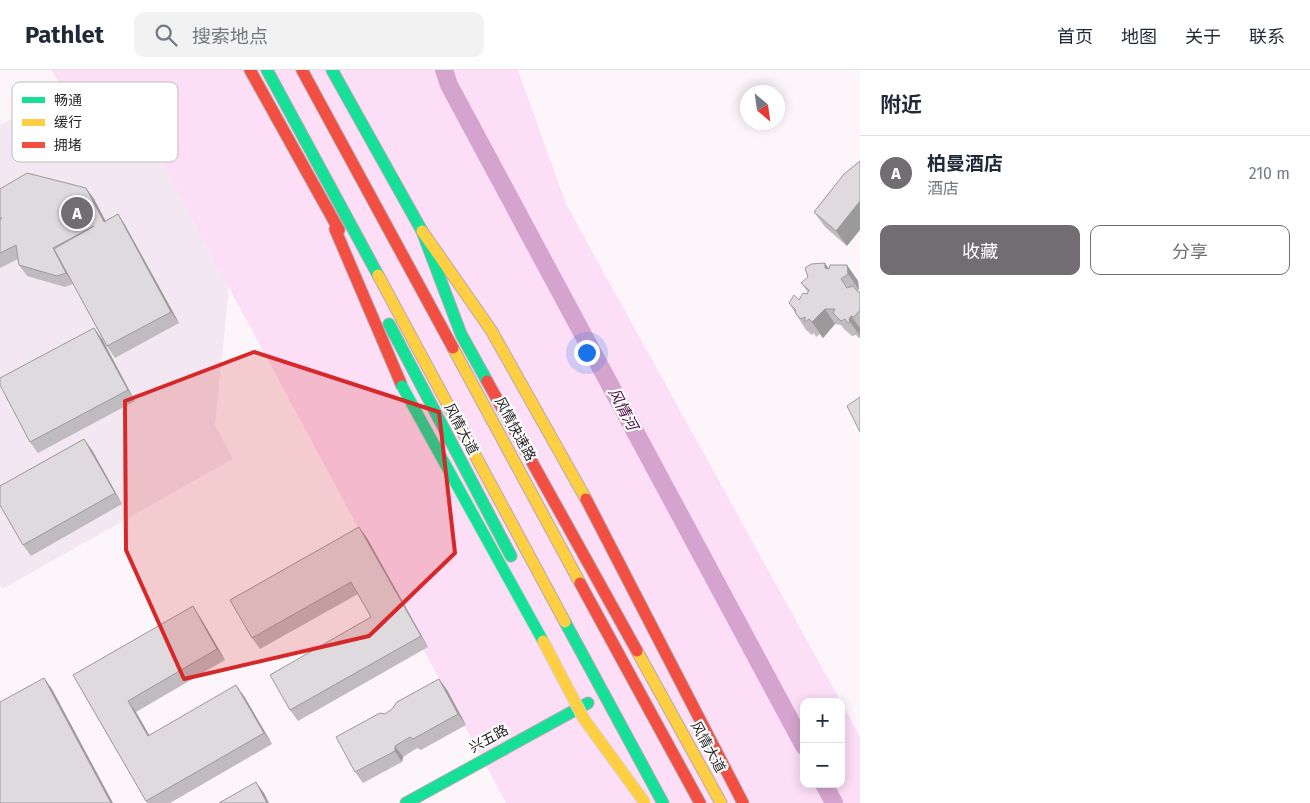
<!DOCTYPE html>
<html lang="zh">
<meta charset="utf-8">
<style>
body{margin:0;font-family:"Fira Sans","Noto Sans SC",sans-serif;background:#f2f2f3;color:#1f2937}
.controls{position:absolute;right:15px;bottom:15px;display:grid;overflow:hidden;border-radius:10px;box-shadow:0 2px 12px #0003}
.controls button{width:45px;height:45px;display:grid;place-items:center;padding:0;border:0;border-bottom:1px solid #e0e1e3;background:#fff;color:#1f2937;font:25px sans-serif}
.compass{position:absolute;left:740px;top:15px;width:45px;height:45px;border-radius:50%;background:#fff;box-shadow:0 2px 12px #0003;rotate:151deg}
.you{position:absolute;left:586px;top:282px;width:18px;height:18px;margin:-12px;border:4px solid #fff;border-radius:50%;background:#1a73e8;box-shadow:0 0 0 8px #1a73e833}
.badge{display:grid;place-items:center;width:32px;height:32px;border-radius:50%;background:#726d71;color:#fff;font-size:16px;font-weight:700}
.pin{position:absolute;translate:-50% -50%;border:2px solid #fff;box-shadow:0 1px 5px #0006}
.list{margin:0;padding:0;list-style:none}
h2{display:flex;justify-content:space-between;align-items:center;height:65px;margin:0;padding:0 20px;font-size:21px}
h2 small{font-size:16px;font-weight:400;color:#747a83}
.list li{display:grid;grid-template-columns:32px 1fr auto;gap:15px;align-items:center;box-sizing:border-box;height:75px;padding:0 20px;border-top:1px solid #e0e1e3}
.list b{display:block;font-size:19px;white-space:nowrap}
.list p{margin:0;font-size:16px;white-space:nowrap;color:#747a83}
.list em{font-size:16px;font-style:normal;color:#747a83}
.actions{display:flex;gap:10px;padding:15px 20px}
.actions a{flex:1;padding:11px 0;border:1px solid #726d71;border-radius:10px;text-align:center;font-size:18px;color:#726d71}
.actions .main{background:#726d71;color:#fff}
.icon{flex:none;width:28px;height:28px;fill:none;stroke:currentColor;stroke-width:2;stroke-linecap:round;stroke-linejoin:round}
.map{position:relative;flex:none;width:860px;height:733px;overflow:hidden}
header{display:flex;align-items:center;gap:30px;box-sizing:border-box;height:70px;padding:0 25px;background:#fff;border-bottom:1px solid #e0e1e3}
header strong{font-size:24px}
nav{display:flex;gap:28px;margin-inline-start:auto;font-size:18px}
.search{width:350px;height:45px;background:#f2f2f3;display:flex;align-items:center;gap:12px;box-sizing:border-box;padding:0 18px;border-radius:10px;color:#747a83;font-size:19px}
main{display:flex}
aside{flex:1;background:#fff}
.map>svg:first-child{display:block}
</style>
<header>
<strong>Pathlet</strong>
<div class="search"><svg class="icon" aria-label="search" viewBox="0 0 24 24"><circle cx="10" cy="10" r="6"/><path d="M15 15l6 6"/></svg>搜索地点</div>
<nav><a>首页</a><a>地图</a><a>关于</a><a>联系</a></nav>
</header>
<main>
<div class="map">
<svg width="860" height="733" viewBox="0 0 860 733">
<rect width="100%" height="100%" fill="#fcf6fb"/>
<path fill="#f3e7f1" d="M20,45L35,64L81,46L147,65L229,217L215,355L233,389L2,519L0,515V55Z"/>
<path fill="#fcdef7" d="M51,0H518L566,134L841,632H804V714H841V632L860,666V733H506L147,65L81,46Z"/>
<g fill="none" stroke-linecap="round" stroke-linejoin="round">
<g stroke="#d5a4ce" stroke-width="18">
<path d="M444,0L449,15L804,676"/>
<path d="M824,714L834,733"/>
</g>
<defs>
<g id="fast">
<path d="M267,0L378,205"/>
<path d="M332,0L422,161L461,264L487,311"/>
<path d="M389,254L511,486"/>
<path d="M565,552L663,733"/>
<path d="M406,733L588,633"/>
</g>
<g id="slow">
<path d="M422,161L491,260L586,429"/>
<path d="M378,205L565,552"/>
<path d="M453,278L580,513"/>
<path d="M637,581L721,733"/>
</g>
<g id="jam">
<path d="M250,0L339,160"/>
<path d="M302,0L453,278"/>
<path d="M335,159L402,316"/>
<path d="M487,311L637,581"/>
<path d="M586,429L743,733"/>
<path d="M580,513L700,733"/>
</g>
</defs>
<use href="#fast" stroke="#b0abaf" stroke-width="13"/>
<use href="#slow" stroke="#b0abaf" stroke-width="13"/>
<use href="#jam" stroke="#b0abaf" stroke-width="13"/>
<use href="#fast" stroke="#16e098" stroke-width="11"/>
<use href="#slow" stroke="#ffcf43" stroke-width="11"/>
<use href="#jam" stroke="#f24e42" stroke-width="11"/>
<defs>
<path id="fast-bridge" d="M402,316L543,571"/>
<path id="slow-bridge" d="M543,571L584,649L645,733"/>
</defs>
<use href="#fast-bridge" stroke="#d7d4d6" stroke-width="13" stroke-linecap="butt"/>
<use href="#slow-bridge" stroke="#d7d4d6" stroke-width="13" stroke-linecap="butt"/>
<use href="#fast-bridge" stroke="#16e098" stroke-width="11"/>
<use href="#slow-bridge" stroke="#ffcf43" stroke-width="11"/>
</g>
<g fill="#c0bbbf">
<path d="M844,104L847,176L825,157L814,142Z"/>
<path d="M86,118L94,129L105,151L118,144L125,155L179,253L115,288L107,276L73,214L65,217L27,206L19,195L18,189L0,198V119Z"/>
<path d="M847,195L858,211L859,220L857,221L858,222H860V268H859L856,265L852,266L844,259L841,255L835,254L823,268L820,264L816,267L814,263L812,265L806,260L789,233L799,230L808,222L801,213L829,199Z"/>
<path d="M94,258L102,269L135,331L38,383L30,372Z"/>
<path d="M92,380L122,434L31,486L23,475Z"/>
<path d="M367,468L428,577L298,651L290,640L371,547L358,524L260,579L252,568Z"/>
<path d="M200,547L225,590L136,642L149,665L244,626L272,674L170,733H147L73,605Z"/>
<path d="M439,609L447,620L466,655L421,680L417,678L403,687L402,692L363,713L355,702L385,644Z"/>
</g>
<g fill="#9c999b">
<path d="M86,118L94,129L112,163L104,152Z"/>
<path d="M860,131V160L847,176L836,161Z"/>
<path d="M118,144L125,155L179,253L171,242Z"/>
<path d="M53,178L60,189L74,214L66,203Z"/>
<path d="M825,193L836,209L825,198Z"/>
<path d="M847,195L858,211L859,220L848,204Z"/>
<path d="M825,239L835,254L823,268L812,252Z"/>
<path d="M851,246L860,258V266L850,252L849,249Z"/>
<path d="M94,258L102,269L135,331L128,320Z"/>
<path d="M84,369L92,380L122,434L115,423Z"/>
<path d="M359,457L367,468L428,577L421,566Z"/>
<path d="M193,536L200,547L225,590L217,579Z"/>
<path d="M44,608L52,619L113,733H111Z"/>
<path d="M439,609L447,620L466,655L458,644Z"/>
<path d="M236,615L244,626L272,674L264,663Z"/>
<path d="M128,631L136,642L156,677L148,666Z"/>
<path d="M395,676L403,687L402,692L395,681Z"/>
<path d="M256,712L264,723L269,733H267Z"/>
</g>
<g fill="#dfdade" stroke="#9c999b">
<path d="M860,91V131L836,161L814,142L844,104Z"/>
<path d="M27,103L86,118L104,152L118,144L171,242L107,276L54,179L94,156L53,178L66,203L57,206L19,195L16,175L0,183V149L2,148H0V119Z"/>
<path d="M825,193V198L829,199L830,195H847L848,204L841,209L847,218L853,216L858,222H860V240L854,247L851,246L849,249L850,252L848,253L845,249L841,251L833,243L835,239H825L812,252L809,249L805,252V247L801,249L796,244L795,239L789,233L794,225L799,230L803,223L807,224L809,220L801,213L808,207L805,198L811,194Z"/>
<path d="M94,258L128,320L30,372L0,315V308Z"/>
<path d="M860,327V362L847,336Z"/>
<path d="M84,369L115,423L23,475L0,435V416Z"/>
<path d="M359,457L421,566L290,640L270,605L371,547L351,512L252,568L230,530Z"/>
<path d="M193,536L217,579L128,631L148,666L236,615L264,663L146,731L73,605Z"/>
<path d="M44,608L111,733H0V632Z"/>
<path d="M439,609L458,644L413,669L410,667L395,676V681L355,702L336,667L380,643L385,644L392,639L397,632Z"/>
<path d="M256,712L267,733H219Z"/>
</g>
<path fill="#d62828" fill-opacity="0.2" stroke="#d62828" stroke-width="4" stroke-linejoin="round" d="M254,282L439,342L455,483L369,566L184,609L126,480L125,331Z"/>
<g text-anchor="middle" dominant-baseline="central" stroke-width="4.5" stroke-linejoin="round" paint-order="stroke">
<g font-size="14" fill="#272326" stroke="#fff">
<text transform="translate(461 359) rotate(62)">风情大道</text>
<text transform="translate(515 359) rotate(62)">风情快速路</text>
<text transform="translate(489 669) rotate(-29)">兴五路</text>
<text transform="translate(708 677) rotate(61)">风情大道</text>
</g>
<g font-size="15" font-style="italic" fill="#4a0d44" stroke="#fff">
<text transform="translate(623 339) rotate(62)">风情河</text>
</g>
</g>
<rect x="12" y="12" width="166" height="80" rx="8" fill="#fff" stroke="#bebdbe" stroke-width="1"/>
<rect x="22" y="27" width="23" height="6" fill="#16e098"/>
<rect x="22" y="49" width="23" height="7" fill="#ffcf43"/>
<rect x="22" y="72" width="23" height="6" fill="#f24e42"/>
<g font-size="14" fill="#272326">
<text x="54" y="35">畅通</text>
<text x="54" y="57">缓行</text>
<text x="54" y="80">拥堵</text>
</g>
</svg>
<div class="controls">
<button>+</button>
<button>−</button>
</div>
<svg class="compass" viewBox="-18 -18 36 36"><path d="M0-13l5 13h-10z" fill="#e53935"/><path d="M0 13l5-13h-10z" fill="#747a83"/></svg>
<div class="you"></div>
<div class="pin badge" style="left:77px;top:143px">A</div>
</div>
<aside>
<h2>附近<small></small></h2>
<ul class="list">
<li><span class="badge">A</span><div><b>柏曼酒店</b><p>酒店</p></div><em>210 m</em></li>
</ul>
<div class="actions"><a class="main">收藏</a><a>分享</a></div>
</aside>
</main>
